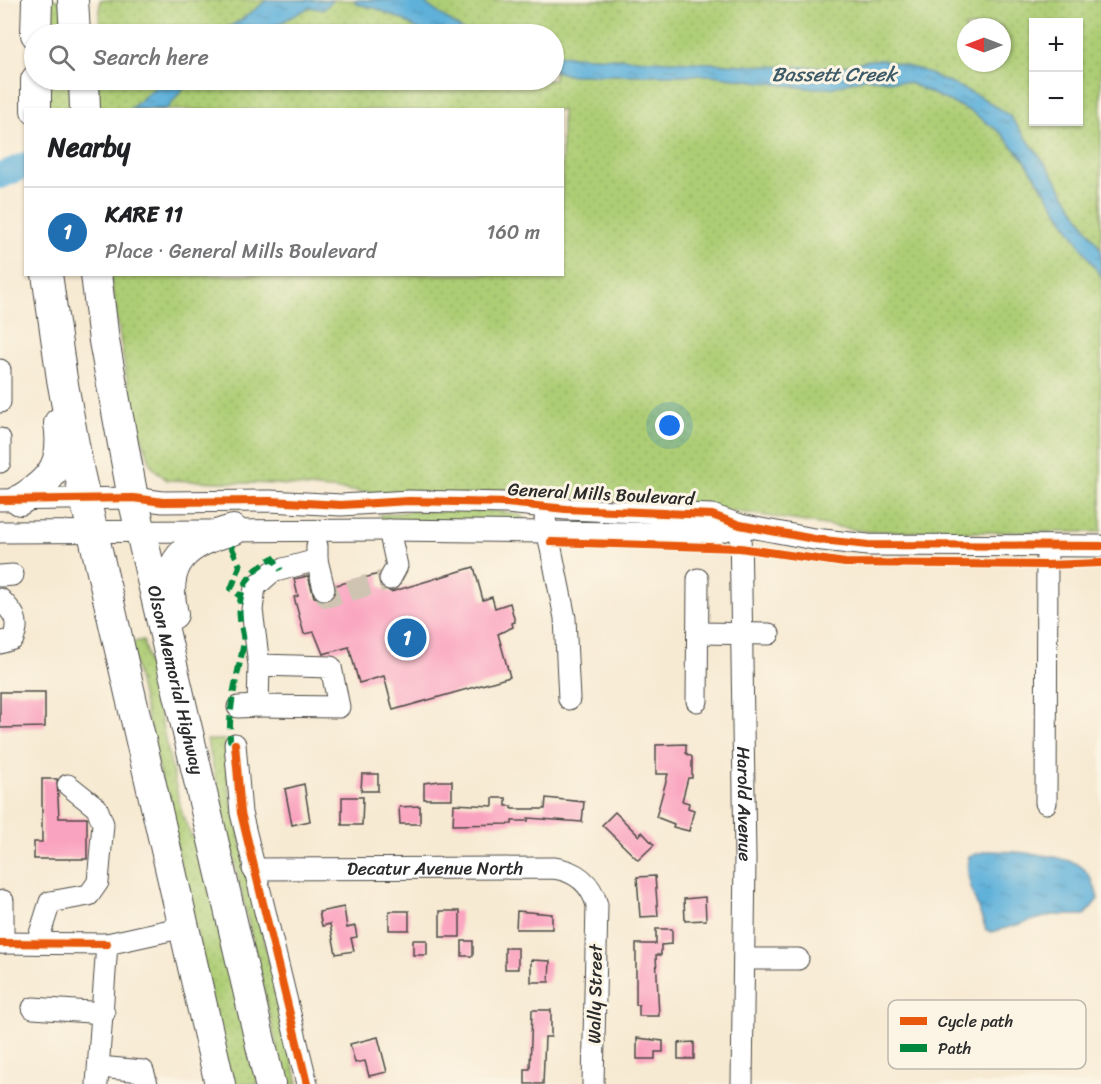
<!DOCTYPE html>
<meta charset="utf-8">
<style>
body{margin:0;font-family:Sriracha,sans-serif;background:#f2f2f2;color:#202124}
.controls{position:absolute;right:18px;top:18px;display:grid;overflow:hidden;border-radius:0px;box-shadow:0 2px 4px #0004}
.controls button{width:54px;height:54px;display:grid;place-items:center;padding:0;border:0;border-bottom:2px solid #e0e0e0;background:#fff;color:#202124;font:30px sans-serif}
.compass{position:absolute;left:957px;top:18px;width:54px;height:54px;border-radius:50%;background:#fff;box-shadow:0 2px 4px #0004;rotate:270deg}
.you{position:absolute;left:670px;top:426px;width:21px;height:21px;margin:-15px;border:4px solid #fff;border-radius:50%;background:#1a73e8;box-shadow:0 0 0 9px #1a73e833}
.badge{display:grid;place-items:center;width:39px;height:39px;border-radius:50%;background:#1f6fb2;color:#fff;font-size:20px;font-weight:700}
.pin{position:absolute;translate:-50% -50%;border:3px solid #fff;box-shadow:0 2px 6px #0006}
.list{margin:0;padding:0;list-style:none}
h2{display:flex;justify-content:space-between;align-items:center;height:78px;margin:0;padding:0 24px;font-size:26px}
h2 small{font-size:20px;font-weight:400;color:#757577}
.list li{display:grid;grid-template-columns:39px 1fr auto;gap:18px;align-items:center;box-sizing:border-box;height:90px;padding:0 24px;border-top:2px solid #e0e0e0}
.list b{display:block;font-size:22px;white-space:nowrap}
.list p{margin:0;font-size:20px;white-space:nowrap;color:#757577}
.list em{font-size:20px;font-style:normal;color:#757577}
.icon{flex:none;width:33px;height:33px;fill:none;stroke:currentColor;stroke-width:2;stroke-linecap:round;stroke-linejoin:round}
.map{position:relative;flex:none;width:1101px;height:1084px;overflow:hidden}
.search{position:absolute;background:#fff;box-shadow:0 2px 4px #0004;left:24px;top:24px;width:540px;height:66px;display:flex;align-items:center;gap:15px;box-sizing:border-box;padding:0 21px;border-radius:33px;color:#757577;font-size:22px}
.panel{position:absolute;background:#fff;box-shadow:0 2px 4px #0004;left:24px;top:108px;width:540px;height:168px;border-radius:0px}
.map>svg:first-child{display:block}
</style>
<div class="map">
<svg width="1101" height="1084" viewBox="0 0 1101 1084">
<defs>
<pattern id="grass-dots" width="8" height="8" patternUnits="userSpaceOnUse" patternTransform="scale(1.5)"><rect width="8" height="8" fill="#adcd75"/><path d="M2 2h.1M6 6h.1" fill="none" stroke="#95b065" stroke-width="1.8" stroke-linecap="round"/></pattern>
<pattern id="water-ripples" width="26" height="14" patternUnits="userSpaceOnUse" patternTransform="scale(1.5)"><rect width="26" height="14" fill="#5eb1da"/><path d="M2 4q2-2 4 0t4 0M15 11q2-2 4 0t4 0" fill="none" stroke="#4e90b1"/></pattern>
</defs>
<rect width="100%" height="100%" fill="#fcf5e5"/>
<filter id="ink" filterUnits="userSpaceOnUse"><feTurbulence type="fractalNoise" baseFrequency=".0167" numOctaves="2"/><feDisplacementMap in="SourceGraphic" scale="12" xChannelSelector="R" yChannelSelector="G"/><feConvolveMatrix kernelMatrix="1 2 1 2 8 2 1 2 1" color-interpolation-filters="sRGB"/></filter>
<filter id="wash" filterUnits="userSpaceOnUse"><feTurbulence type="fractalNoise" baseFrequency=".008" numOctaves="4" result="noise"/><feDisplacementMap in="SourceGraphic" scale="24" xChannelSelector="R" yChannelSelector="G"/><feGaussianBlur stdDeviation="1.35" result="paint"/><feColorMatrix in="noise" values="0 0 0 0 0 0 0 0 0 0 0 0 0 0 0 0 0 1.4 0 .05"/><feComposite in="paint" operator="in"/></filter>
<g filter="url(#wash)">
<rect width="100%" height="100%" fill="#f7ead3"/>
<g fill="url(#grass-dots)" stroke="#6c7c50" stroke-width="1.5" fill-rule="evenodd">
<path d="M47,0H66V34H46Z"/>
<path d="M100,0H1101V532H871L733,511L567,497L386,494L275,484L167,480L152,467L138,427L126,374L110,275L562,274V110H97L98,80H554V34H99ZM1034,22H1078V122H1034ZM966,27H1002V63H966Z"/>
<path d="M46,80H69L71,109H46Z"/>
<path d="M413,511C435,511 515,505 527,520L380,521V515Z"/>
<path d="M143,640L182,814L210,878L259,1084H231L130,643Z"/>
<path d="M207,740H225L229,791L298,1084H285Z"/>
</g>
<g fill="url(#water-ripples)" stroke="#446e82" stroke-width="1.5">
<path d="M267,0H333L323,10L310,7L260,34H215L240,21Z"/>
<path d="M354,0H420L468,34H426L403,20L375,8L357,4Z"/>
<path d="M554,55L787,67H841L869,60H883L921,70L981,97L1010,116L1047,166L1101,250V277L1024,159L1000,132L970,111L909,83L864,78L831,88H807L712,75H568L554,71Z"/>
<path d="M164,80H190L167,109H130Z"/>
<path d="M987,851C1007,851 1070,854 1084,869C1091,876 1096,889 1098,899L1085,915H1052L992,932L986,930C979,907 963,880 969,856Z"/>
</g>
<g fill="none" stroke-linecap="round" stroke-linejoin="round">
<path stroke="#5eb1da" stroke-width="26" d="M0,176L26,165"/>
</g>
<g id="blocks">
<g fill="#faa3c0">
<path d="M474,567L483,600L492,597L495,608L510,603L515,622L512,623L513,627L498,634L510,677L393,710L384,676L359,683L349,647L323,654L314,632L304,634L294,597L298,596L294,579L308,576L314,597L326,601L336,593V585L379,574L380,586L391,592Z"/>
<path d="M0,692H45V727L0,728Z"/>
<path d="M686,744V753L692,757V778H688L682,801L689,803L688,808L694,810L689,831L673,827L674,824L656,817L668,774H656V745Z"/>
<path d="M362,774H378V791H361Z"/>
<path d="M42,779H57L59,818H87V859H34V842H42Z"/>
<path d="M440,781H452V799H424V783Z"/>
<path d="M304,784L310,821L292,825L285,789Z"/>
<path d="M342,797H363L362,825H342Z"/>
<path d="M493,798H506V806H512V809H545L546,798L584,802L582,822L528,818V821H512V824L453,825L454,804L493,806Z"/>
<path d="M420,806V824H400L399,807Z"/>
<path d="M615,812L639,836L642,832L654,845L638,860L602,825Z"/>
<path d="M655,876L658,916L640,917L637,877Z"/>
<path d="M705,897L706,920L685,921L684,899Z"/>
<path d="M344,907L347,928L355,926L357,937L351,938L354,951L336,954L330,924L322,926L319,912Z"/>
<rect x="389" y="911" width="20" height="19"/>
<rect x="440" y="911" width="20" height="26"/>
<path d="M517,911L552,914V929H516Z"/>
<path d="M656,929H672V944L661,945V955H656L659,1016H639V1005H636V944H656Z"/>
<rect x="413" y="940" width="14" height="15"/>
<rect x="462" y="941" width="11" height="15"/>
<rect x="505" y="948" width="13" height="21"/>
<path d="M531,960L550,961L549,982H531Z"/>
<path d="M532,1010H551V1037H545L543,1084H525V1069H530Z"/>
<path d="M378,1037L387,1072L369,1076L365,1061L355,1063L350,1044Z"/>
<path d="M637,1038L663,1041V1052H655V1059H637Z"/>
<path d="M694,1042V1059H678V1043Z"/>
</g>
</g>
</g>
<g filter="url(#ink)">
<use href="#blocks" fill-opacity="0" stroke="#4a4844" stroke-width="1.5"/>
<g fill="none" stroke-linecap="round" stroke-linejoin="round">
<path stroke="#cec4b1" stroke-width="21" stroke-dasharray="21 10" stroke-linecap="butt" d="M324,589L327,597L390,579"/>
<defs>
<g id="minor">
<path d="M0,370V402"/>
<path d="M0,439V462"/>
<path d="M0,500L133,498L163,502L270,501L341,505L409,501L507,503L566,509L712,515L740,525L814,539L868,545L1101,546"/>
<path d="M545,519L565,618L569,699"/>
<path id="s1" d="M740,525L745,858L742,1084"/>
<path d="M389,530L397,566L390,579"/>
<path d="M0,532L389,530L712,534L740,525"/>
<path d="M317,546V560L324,589"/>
<path d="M0,576L13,575"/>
<path d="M0,599C13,612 21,620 13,639L0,643"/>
<path d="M698,633L769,634"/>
<path d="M259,665L331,667L339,707L258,706L259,665L252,610L255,587L272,572L317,560"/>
<path d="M697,701L698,579"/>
<path d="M238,707L258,706"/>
<path d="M235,744L241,813L307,1084"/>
<path d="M1046,803L1047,546"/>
<path id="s2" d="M253,869L554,868C576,871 591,883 597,905L593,1084"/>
<path d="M3,901V943"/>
<path d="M0,943L107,944L184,927"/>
<path d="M37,943L50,902L89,895L98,882L103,824L97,808L68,785"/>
<path d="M744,959H798"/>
<path d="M33,1008L104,1013"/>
<path d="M99,1067L143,1071L147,1084"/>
<path d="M97,1084L107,944"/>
</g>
<g id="highway">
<path d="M73,0L75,34"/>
<path d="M36,34L37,0"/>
<path d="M36,80V110"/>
<path d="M84,80L85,110"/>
<path d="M47,274L62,379L79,472L220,1084"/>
<path id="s3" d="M96,274L104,341L133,498L270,1084"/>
<path d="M20,500C53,480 65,463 59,423"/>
<path d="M173,614C161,561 186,542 233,530"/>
</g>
</defs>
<use href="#minor" stroke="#4a4844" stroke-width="23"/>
<use href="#highway" stroke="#4a4844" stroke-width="32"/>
<use href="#minor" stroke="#fff" stroke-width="21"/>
<use href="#highway" stroke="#fff" stroke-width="30"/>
<g stroke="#00873e" stroke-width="6" stroke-dasharray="12 6" stroke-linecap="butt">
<path d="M231,546L240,566L231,589L240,596"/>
<path d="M235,744L230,740C229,700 236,684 243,647C245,638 241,628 240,619C237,591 248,571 273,558L281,570"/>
</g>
<defs>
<g id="cycleway">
<path d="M0,500L133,498L163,502L270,501L341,505L409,501L507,503L566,509L712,515L740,525L814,539L868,545L1101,546"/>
<path d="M551,542L740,548L845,563L1047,565L1101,563"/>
<path d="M235,744L241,813L307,1084"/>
<path d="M0,943L107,944"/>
</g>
</defs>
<use href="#cycleway" stroke="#fcf5e5" stroke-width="11"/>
<use href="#cycleway" stroke="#e8590c" stroke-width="8"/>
</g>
</g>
<g text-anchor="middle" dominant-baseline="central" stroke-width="6" stroke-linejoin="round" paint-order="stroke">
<g font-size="18" fill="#2b2b2b" stroke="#fcf5e5">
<text transform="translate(601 494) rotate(3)">General Mills Boulevard</text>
<text stroke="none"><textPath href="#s3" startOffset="414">Olson Memorial Highway</textPath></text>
<text stroke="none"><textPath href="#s1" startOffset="279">Harold Avenue</textPath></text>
<text stroke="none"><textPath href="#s2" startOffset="182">Decatur Avenue North</textPath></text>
<text transform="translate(595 994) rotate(-89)">Wally Street</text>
</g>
<g font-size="20" font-style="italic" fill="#3d5a68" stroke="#fcf5e5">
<text x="834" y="74">Bassett Creek</text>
</g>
</g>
<rect x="888" y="1000" width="198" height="69" rx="9" fill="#fcf5e5" stroke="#bdb8ad" stroke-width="1.5"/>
<rect x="900" y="1017" width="27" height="8" fill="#e8590c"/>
<rect x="900" y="1044" width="27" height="8" fill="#00873e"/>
<g font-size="16" fill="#2b2b2b">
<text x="938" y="1027">Cycle path</text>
<text x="938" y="1054">Path</text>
</g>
</svg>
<div class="controls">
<button>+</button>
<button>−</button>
</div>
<svg class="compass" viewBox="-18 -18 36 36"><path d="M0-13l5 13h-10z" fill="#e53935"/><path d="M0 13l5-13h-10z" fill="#757577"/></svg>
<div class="you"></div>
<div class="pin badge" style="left:407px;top:638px">1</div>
<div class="search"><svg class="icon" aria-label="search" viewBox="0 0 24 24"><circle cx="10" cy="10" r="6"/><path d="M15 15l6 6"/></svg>Search here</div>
<section class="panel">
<h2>Nearby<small></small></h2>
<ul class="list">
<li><span class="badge">1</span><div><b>KARE 11</b><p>Place · General Mills Boulevard</p></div><em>160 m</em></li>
</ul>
</section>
</div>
